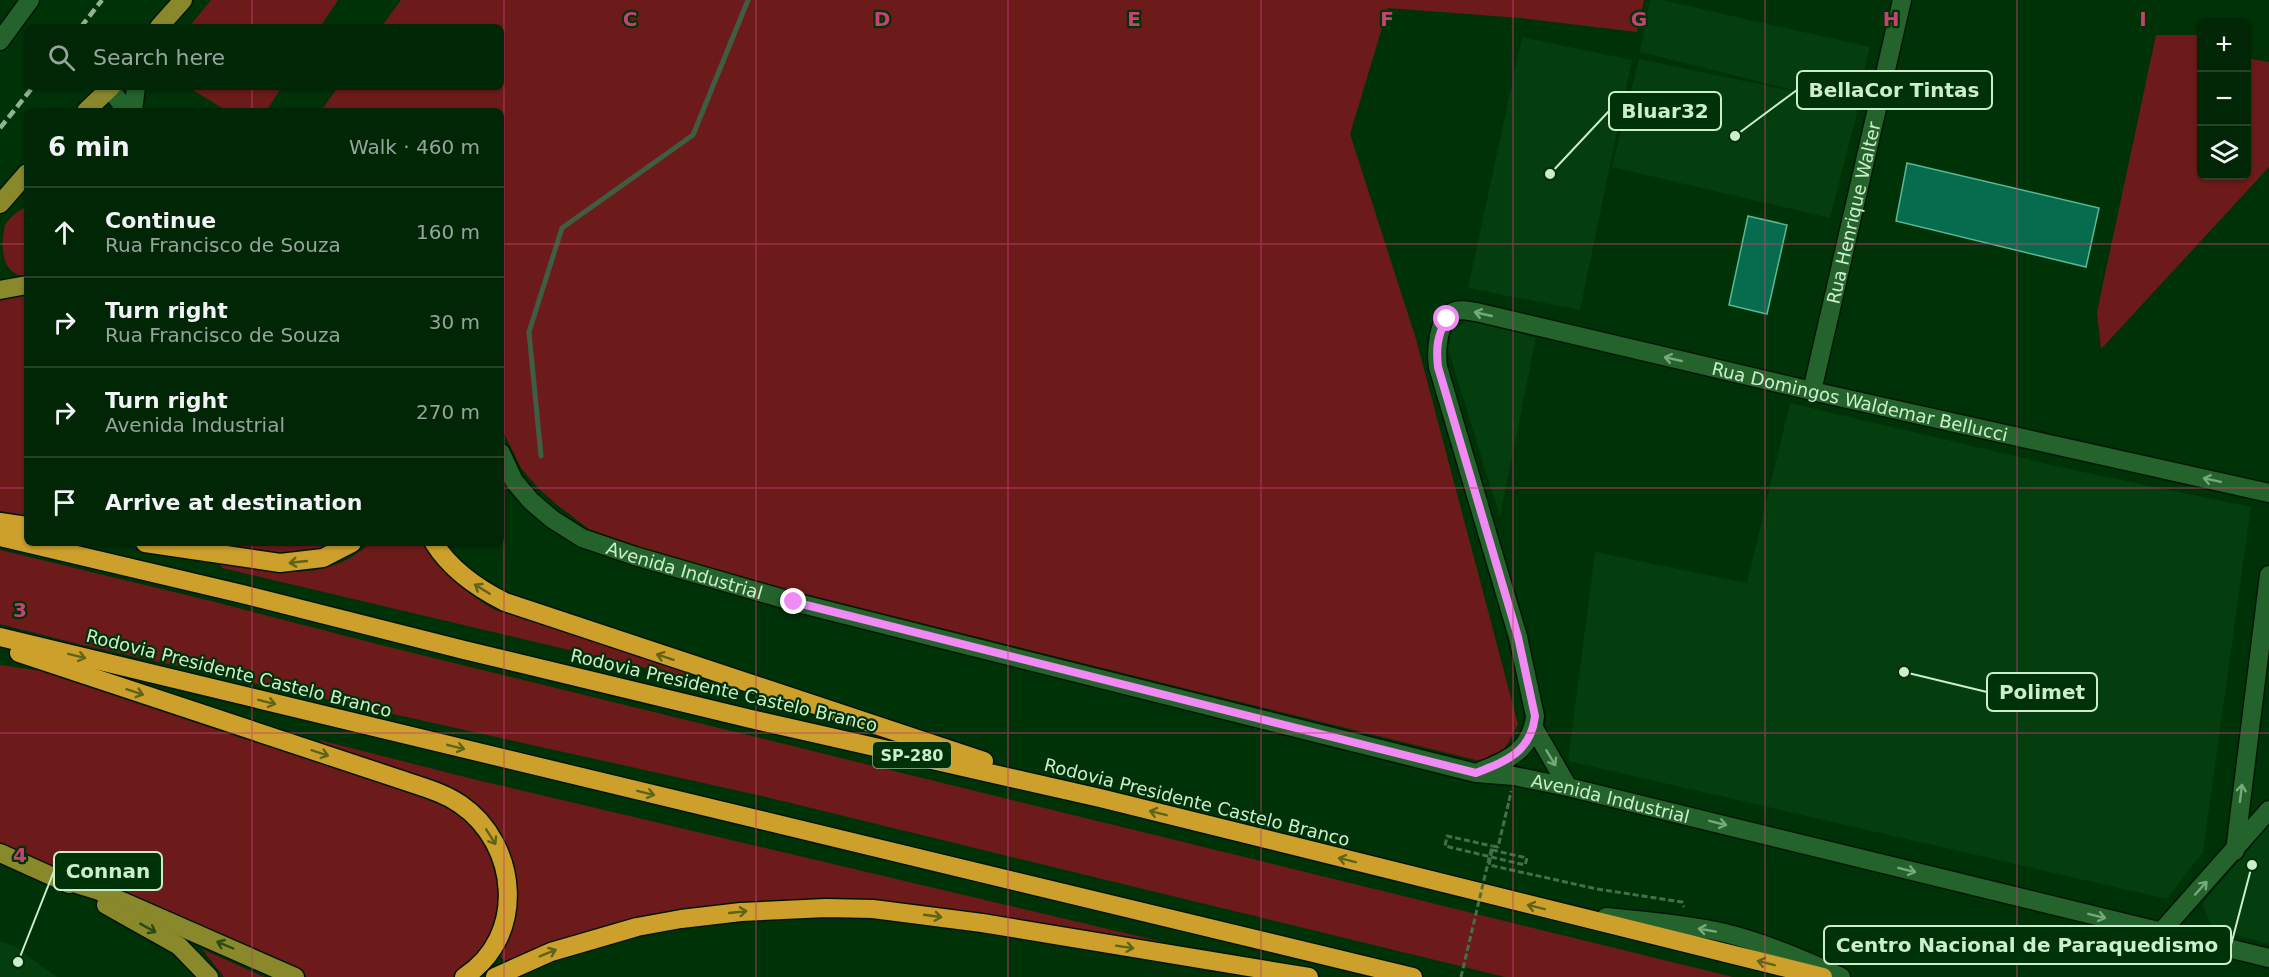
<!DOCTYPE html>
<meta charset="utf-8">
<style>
body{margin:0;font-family:"DejaVu Sans",sans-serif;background:#0a2e10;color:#f1f3f6}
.controls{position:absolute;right:18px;top:18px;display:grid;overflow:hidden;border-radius:9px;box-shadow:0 2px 4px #0004}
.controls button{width:54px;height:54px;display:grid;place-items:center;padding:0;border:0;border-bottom:2px solid #224328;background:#002606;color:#f1f3f6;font:30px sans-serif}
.stop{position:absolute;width:18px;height:18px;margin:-14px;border:4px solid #f18af5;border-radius:50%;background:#fff}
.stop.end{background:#f18af5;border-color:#fff;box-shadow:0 2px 6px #0008}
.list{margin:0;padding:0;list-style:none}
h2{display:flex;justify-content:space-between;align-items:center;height:78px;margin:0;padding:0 24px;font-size:26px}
h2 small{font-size:20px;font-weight:400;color:#95a59b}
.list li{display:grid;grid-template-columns:39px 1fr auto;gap:18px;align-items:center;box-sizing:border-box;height:90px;padding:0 24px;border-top:2px solid #224328}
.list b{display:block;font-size:22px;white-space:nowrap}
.list p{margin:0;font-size:20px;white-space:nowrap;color:#95a59b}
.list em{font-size:20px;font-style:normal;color:#95a59b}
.icon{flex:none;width:33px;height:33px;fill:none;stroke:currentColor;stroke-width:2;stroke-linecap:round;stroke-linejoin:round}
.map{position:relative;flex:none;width:2269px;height:977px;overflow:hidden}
.search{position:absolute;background:#002606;box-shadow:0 2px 4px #0004;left:24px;top:24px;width:480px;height:66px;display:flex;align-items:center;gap:15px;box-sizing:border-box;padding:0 21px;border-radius:9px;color:#95a59b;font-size:22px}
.panel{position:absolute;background:#002606;box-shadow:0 2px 4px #0004;left:24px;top:108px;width:480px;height:438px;border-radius:9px}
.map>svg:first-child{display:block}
</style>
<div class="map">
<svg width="2269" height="977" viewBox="0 0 2269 977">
<rect width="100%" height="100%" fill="#003208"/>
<g fill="#043d0e">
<path d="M1650,0H1662L1870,47L1856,104L1859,105L1830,218L1612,167L1639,59L1830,99L1640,52Z"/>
<path d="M1522,37L1632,60L1580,310L1468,288Z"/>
<path d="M1469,319L1536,338L1500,517L1448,349L1452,331Z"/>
<path d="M1790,403L2078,471L2251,507L2203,852L2167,899L1568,761L1595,552L1747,583Z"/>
<path d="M2269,825V944L2212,928L2202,904Z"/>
<path d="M0,941L14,946L57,977H0Z"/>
</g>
<g fill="#6c1b1a">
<path d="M211,0H338L320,27H189Z"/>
<path d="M401,0H1644L1637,32L1520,18L1388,8L1350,134L1416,339L1518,724C1507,746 1502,759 1476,760L798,593L639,548L590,530L556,504L538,488L521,468L501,427V111H321L338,87H501V27H381Z"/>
<path d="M2156,35H2201L2202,176H2246L2247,56L2251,59L2269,62V167L2101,349L2097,312Z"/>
<path d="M188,87H282L266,111H227Z"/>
<path d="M27,207V276C1,277 0,245 5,225C11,216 17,211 27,207Z"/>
<path d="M27,290V516L0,511V294Z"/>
<path d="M192,543H342L334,547L293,557Z"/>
<path d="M370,543H422C440,572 466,593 495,610L688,671V678L222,568L220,563C272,572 326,584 370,543Z"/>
<path d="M0,550L211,601L381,645L1733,977H1505L766,797L78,644L0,624Z"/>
<path d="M0,665L49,672L436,800C449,808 463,815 473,827C499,854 506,895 493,930C491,935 489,943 486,947C478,958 466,967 457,977H307L0,844Z"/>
<path d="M319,740L477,780L1163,942L1161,947L839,901C752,899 663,907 580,933C556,941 534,952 512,962L502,959L500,953C516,931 520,901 516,875C508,829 475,796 433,781C415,775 397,771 380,766C361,760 342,753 324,747Z"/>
<path d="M202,949L264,977H224Z"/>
</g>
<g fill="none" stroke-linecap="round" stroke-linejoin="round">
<path stroke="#3e5d41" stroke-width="5" d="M541,456L529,332L562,228L693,135L748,0"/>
</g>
<g fill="#076b4e" stroke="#57b994" stroke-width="1.5">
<path d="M1907,163L2099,208L2086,267L1896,221Z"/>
<path d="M1748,216L1787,225L1767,314L1729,305Z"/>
</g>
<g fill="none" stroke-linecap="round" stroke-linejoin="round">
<defs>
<g id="minor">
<path d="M0,41L30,0"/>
<path d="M110,89L127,111"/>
<path d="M133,111L136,87"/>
<path id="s1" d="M1812,391L1902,0"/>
<path id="s2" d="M501,453L514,481L531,501L552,519L582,538L635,556L794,602L1476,773L1514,776L1568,787L2269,958"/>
<path d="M1534,728L1568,787"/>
<path id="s3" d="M1481,771C1509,760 1532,749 1535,716L1518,637L1438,367C1436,352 1437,316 1456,311C1462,309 1469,311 1476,312L1812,391L2269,493"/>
<path d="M2235,851L2269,575"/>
<path d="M1606,917C1645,921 1686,924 1725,933C1765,943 1803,959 1841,977"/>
<path d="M2161,932L2269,810"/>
</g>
<g id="major">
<path d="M159,27L183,0"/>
<path d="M86,111L111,87"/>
<path d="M0,204L27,173"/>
<path d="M0,290L27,285"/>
<path d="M0,853L69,884"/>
<path d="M60,879L99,891L295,977"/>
<path d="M106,905L179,946L209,977"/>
</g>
<g id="highway">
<path d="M0,522L27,526"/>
<path d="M0,537L242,594L464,650L751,719L1100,798L1823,977"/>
<path d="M145,543L280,563L323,558L352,543"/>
<path d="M434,543C451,570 477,588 505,602L984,761"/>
<path d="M0,637L1413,977"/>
<path d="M19,653L417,785C432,790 447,795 460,804C519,844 527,937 464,977"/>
<path d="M495,977L551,952L637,927L681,919L741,912L826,908L873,909L982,923L1309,977"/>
</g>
</defs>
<use href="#minor" stroke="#031605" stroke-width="21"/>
<use href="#major" stroke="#031605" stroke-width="21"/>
<use href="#highway" stroke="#031605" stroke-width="21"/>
<g stroke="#447049" stroke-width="3" stroke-dasharray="6 3" stroke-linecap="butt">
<path d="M1509,801L1511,791"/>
<path d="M1492,850L1489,865L1597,889L1682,902L1684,907"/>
</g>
<use href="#minor" stroke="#24642c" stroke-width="18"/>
<use href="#major" stroke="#89882b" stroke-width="18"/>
<use href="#highway" stroke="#cda02b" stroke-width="18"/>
<g stroke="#8eb491" stroke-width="4.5" stroke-dasharray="9 4.5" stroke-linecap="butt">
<path d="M81,27L102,0"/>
<path d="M0,128L33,87"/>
</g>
<g stroke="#447049" stroke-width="3" stroke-dasharray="6 3" stroke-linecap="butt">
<path d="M1492,850L1527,858L1525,865L1445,846L1447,836L1492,846"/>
<path d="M1461,977L1492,846L1498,847L1509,801"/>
</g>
</g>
<defs><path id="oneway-shaft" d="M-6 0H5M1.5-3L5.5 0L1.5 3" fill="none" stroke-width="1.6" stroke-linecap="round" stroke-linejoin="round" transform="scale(1.5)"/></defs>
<g stroke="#78a97d">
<use href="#oneway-shaft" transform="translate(1483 314) rotate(-167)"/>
<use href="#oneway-shaft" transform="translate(1673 359) rotate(-167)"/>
<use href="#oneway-shaft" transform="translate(2212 480) rotate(-168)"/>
<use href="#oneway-shaft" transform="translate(1551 758) rotate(59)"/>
<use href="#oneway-shaft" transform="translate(2241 793) rotate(-83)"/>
<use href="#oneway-shaft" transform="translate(1718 823) rotate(14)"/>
<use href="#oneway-shaft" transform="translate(1907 870) rotate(14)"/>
<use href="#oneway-shaft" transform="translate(2201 888) rotate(-48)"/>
<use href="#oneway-shaft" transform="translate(2097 916) rotate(14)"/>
<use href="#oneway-shaft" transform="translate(1707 930) rotate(-170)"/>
</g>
<g stroke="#5c6418">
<use href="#oneway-shaft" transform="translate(298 562) rotate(174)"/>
<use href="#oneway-shaft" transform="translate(482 589) rotate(-148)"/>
<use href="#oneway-shaft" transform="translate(77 656) rotate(14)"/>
<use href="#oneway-shaft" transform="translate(665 657) rotate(-162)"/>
<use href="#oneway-shaft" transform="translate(135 692) rotate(19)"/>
<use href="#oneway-shaft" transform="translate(267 702) rotate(14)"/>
<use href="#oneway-shaft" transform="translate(456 747) rotate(14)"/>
<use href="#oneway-shaft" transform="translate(320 753) rotate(18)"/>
<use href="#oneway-shaft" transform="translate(646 793) rotate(14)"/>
<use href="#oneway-shaft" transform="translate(1158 813) rotate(-166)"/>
<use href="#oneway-shaft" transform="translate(491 837) rotate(58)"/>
<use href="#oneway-shaft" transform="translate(1347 860) rotate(-166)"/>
<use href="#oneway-shaft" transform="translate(1536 907) rotate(-166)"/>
<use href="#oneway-shaft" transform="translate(738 912) rotate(-6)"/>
<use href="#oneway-shaft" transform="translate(933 916) rotate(8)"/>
<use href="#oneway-shaft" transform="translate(1125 947) rotate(9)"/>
<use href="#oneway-shaft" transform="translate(548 953) rotate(-22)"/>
<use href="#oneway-shaft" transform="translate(1766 963) rotate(-166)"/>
</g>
<g stroke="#294c12">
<use href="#oneway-shaft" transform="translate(148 928) rotate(29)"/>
<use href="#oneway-shaft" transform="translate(225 945) rotate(-157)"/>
</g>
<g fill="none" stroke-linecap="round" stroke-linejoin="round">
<path stroke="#f18af5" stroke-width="8" d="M794,602L1476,773C1506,761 1531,752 1535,716L1518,637L1438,367C1436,349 1437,335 1447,319"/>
</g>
<path fill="none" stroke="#c44372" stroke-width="1.5" stroke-opacity="0.55" d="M252,0V27M504,0V977M756,0V977M1008,0V977M1261,0V977M1513,0V977M1765,0V977M2017,0V977M252,87V111M0,244H27M501,244H2269M0,488H27M501,488H2269M252,543V977M0,733H2269"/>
<g text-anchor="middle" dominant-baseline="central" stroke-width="4.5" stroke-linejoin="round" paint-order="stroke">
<rect fill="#003208" stroke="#90b693" stroke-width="1.5" x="873" y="742" width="78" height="26" rx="4.5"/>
<g font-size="16" font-weight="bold" fill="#cdeece">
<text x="912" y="755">SP-280</text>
</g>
<g font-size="18" fill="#cdeece" stroke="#003208">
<text stroke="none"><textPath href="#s1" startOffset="183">Rua Henrique Walter</textPath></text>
<text stroke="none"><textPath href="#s3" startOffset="922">Rua Domingos Waldemar Bellucci</textPath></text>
<text stroke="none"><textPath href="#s2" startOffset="228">Avenida Industrial</textPath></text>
<text transform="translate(239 673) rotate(14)">Rodovia Presidente Castelo Branco</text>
<text transform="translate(724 690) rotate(13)">Rodovia Presidente Castelo Branco</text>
<text stroke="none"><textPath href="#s2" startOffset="1182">Avenida Industrial</textPath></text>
<text transform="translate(1197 802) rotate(14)">Rodovia Presidente Castelo Branco</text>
</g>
</g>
<g font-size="20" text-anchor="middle" font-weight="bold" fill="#c44372" stroke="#003208" stroke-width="4.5" stroke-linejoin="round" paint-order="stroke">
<text x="630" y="26">C</text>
<text x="882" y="26">D</text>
<text x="1134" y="26">E</text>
<text x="1387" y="26">F</text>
<text x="1639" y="26">G</text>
<text x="1891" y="26">H</text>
<text x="2143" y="26">I</text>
<text x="20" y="617">3</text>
<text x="20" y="862">4</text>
</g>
<path fill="none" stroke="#cdeece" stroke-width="2" d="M1735 136L1797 90M1550 174L1609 111M1904 672L1987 692M18 962L54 871M2252 865L2231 945"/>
<g fill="#cdeece" stroke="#003208" stroke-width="2">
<circle cx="1735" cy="136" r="6"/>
<circle cx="1550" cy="174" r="6"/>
<circle cx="1904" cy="672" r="6"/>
<circle cx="18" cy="962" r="6"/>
<circle cx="2252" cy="865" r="6"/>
</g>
<g fill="#003208" stroke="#cdeece" stroke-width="2">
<rect x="1797" y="71" width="195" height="38" rx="6"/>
<rect x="1609" y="92" width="112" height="38" rx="6"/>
<rect x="1987" y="673" width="110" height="38" rx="6"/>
<rect x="54" y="852" width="108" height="38" rx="6"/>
<rect x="1824" y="926" width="407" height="38" rx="6"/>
</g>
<g font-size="20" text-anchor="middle" font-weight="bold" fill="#cdeece">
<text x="1894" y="97">BellaCor Tintas</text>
<text x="1665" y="118">Bluar32</text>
<text x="2042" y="699">Polimet</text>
<text x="108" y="878">Connan</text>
<text x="2027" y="952">Centro Nacional de Paraquedismo</text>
</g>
</svg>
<div class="controls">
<button>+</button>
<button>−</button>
<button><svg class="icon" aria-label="layers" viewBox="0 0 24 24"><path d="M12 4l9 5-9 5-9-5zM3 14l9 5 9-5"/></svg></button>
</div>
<div class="stop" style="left:1447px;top:319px"></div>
<div class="stop end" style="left:794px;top:602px"></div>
<div class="search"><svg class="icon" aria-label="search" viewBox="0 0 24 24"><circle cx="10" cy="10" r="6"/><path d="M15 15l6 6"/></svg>Search here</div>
<section class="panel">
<h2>6 min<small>Walk · 460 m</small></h2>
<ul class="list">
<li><svg class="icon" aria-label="ahead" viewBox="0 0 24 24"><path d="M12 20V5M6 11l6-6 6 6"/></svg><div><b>Continue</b><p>Rua Francisco de Souza</p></div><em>160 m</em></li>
<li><svg class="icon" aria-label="right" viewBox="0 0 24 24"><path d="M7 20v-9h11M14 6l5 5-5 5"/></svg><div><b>Turn right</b><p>Rua Francisco de Souza</p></div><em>30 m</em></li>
<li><svg class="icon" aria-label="right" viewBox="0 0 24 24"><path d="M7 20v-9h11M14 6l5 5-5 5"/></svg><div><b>Turn right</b><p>Avenida Industrial</p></div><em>270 m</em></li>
<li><svg class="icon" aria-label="arrive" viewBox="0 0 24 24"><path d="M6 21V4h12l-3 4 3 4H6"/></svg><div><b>Arrive at destination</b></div></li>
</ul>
</section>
</div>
